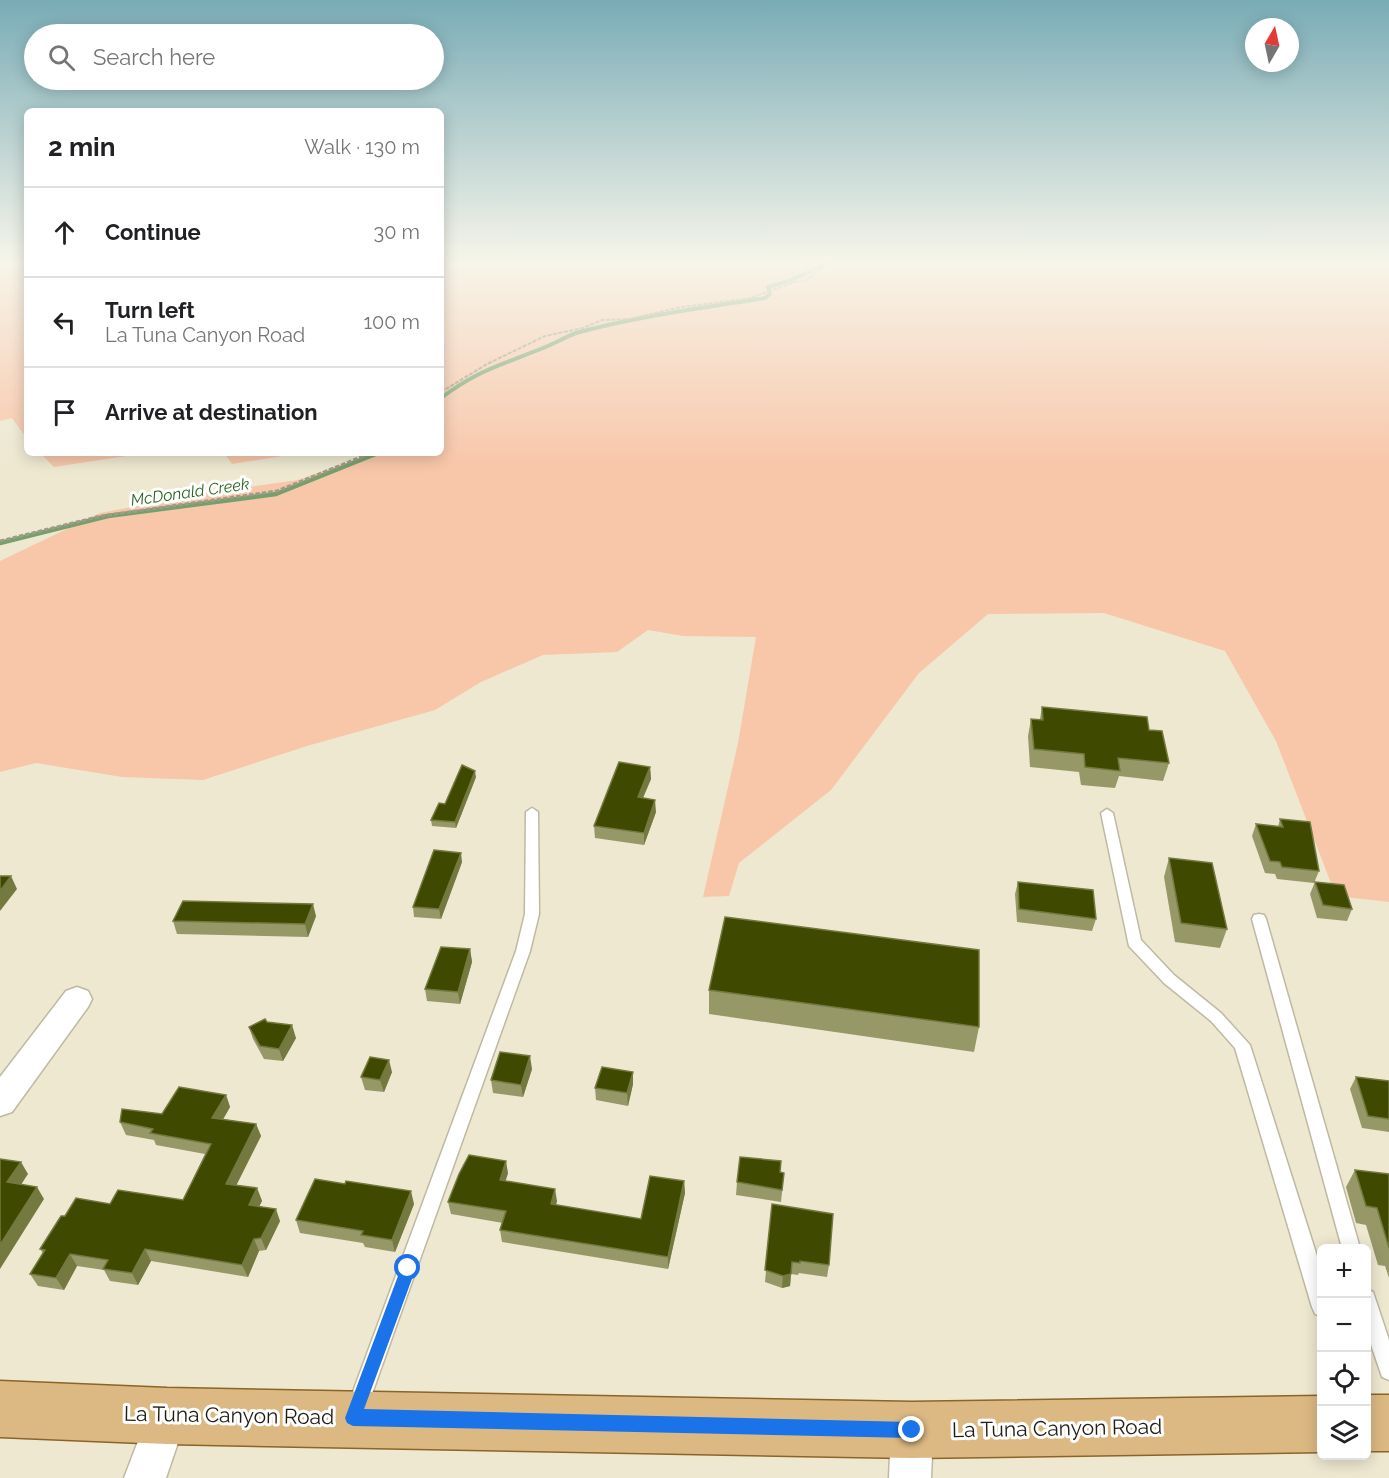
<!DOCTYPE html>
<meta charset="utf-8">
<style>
body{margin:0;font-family:Raleway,sans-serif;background:#f2f2f2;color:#202124}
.controls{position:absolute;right:18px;bottom:18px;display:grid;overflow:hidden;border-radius:9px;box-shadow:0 3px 15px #0003}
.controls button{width:54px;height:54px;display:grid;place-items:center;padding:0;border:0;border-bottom:2px solid #e0e0e0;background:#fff;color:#202124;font:30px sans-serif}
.compass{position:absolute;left:1245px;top:18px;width:54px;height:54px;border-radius:50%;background:#fff;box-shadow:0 3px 15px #0003;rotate:9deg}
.stop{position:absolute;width:18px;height:18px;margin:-14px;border:4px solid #1a73e8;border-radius:50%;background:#fff}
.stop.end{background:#1a73e8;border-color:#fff;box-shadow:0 2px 6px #0008}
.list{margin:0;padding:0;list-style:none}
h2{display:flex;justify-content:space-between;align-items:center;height:78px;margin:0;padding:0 24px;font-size:26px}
h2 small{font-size:20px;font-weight:400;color:#757577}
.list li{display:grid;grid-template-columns:39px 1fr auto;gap:18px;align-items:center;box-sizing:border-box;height:90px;padding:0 24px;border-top:2px solid #e0e0e0}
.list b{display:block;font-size:22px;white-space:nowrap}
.list p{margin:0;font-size:20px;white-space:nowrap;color:#757577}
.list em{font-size:20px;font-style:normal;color:#757577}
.icon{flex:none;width:33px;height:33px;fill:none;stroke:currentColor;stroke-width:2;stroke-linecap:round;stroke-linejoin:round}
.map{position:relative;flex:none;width:1389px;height:1478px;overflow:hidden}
.search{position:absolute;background:#fff;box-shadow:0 3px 15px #0003;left:24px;top:24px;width:420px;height:66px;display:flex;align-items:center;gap:15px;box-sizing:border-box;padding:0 21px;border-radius:33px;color:#757577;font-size:22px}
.panel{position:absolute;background:#fff;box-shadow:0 3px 15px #0003;left:24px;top:108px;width:420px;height:348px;border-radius:9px}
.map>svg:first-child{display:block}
</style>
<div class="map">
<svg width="1389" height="1478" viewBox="0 0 1389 1478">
<rect width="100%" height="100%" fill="#eee8d1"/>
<g fill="#f8c6a9">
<path d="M0,260H27V439L12,418L0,421Z"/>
<path d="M441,260H1389V902L1336,896L1276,741L1225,651L1104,613L988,614L919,673L831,790L739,863L729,896L703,897L738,743L756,637L683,636L648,630L617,652L543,655L481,682L435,710L307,746L203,780L122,777L36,763L0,772V561L100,513L207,493L298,480L373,453H441Z"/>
<path d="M40,453H146L54,467Z"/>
<path d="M224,453H289L277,457L232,464Z"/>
</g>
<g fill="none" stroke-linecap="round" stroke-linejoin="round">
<path stroke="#74a06c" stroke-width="4" d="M441,398C478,370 501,365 543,348C554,344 565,337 576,333C638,316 702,308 765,298L770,294L768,287L789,281L834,260"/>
<path stroke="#74a06c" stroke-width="4.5" d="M0,543L108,516L276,494L378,453"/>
<defs>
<g id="service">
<path d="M532,808L538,812L539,914L530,951L368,1405L365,1412L358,1415L351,1412L348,1405L516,951L525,914L526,812Z"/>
<path d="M1107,809L1113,813L1141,940L1174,975L1221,1013L1250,1045L1322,1272V1316L1315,1314L1312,1307L1235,1048L1211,1021L1164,983L1129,946L1101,813Z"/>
<path d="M1259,914L1264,915L1266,919L1360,1248H1342L1252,919L1254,915Z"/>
<path d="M1366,1289L1373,1292L1389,1340V1380L1382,1377L1366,1330Z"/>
</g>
<g id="minor">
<path d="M77,987L88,991L92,999L88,1007L12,1112L0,1116V1077L66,991Z"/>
<path d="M167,1396L181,1402L187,1416L166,1478H124L153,1402Z"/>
<path d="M912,1409L927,1415L933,1430L931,1478H889L891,1430L897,1415Z"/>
</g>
<g id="primary">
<path d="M0,1381L167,1388L912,1402L1322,1396V1452L912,1458L167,1444L0,1437Z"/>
<rect x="1366" y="1395" width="23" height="56"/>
</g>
</defs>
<use href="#service" stroke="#beb9a2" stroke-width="3"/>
<use href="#minor" stroke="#beb9a2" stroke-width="3"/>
<use href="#primary" stroke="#8b6427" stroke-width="3"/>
<path stroke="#9f9b89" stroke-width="2" stroke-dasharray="4 1.5" stroke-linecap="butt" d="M441,392L487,364L545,336L583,328L602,320L630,319L676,308L750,298L795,282L806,281L831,260"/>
<path stroke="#9f9b89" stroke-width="3" stroke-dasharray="4.5 2" stroke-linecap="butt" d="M0,541L101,516L277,491L371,453"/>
<use href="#service" fill="#fff" fill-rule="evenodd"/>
<use href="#minor" fill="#fff" fill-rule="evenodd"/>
<use href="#primary" fill="#dcb983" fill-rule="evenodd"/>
</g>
<g fill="#969868">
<path d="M1042,707L1149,730L1169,763L1163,781L1119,776L1115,788L1081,785L1079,772L1030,767L1028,736L1031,719H1040Z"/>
<path d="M650,767L651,779L643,798L656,812L644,845L595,838L594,826Z"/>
<path d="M476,777L456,828L432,826L431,820L445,804Z"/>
<path d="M1280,819L1319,871L1314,883L1277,879L1275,874L1265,873L1252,836L1256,824L1278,827Z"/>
<path d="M1169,858L1227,929L1220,948L1175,942L1164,877Z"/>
<path d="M462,862L441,919L414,917L413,907Z"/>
<path d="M1018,882L1096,919L1092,931L1017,922L1015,894Z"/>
<path d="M1315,882L1352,909L1347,921L1317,918L1310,894Z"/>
<path d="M316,916L308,937L177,934L173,921Z"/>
<path d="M470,949L472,962L460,1004L427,1001L425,989Z"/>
<path d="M709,990L979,1027L974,1052L709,1014Z"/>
<path d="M267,1022L296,1038L283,1061L264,1059L253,1039L249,1027Z"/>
<path d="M532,1069L523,1097L493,1093L491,1080Z"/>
<path d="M392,1072L384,1092L365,1090L361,1077Z"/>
<path d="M1356,1077L1389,1081V1132L1362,1128L1350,1089Z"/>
<path d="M633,1084L628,1106L596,1100L595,1088Z"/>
<path d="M226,1095L230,1107L223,1119L256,1124L261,1136L236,1185L257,1188L262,1201L259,1206L280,1221L266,1250L259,1251L248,1277L151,1261L138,1285L110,1281L104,1270L77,1266L64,1290L38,1286L30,1274L43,1253L40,1249L65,1216L110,1204L183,1200L205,1154L156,1145L154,1140L126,1135L120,1122L162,1114Z"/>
<path d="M1355,1170L1389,1174V1278L1385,1266L1378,1265L1366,1225L1356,1223L1346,1187Z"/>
<path d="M781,1172L784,1173L781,1202L736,1195L737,1182Z"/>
<path d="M508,1173L505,1181L557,1201L556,1205L641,1219L684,1181L685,1193L668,1269L502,1242L500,1230L503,1223L451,1214L448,1202Z"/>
<path d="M414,1204L395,1252L365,1247L363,1243L300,1233L296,1220Z"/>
<path d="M772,1204L829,1265L827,1277L799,1273L798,1275L791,1274L790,1286L782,1288L765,1282Z"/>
</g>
<g fill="#74793f">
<path d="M650,767L651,779L638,809V797Z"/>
<path d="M475,771L476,777L456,828L455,822Z"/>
<path d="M655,800L656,812L644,845V833Z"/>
<path d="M461,853L462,862L441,919L439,909Z"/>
<path d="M11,876L17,889L0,911V891Z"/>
<path d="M313,904L316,916L308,937L305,924Z"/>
<path d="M470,949L472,962L460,1004L458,992Z"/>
<path d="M292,1025L296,1038L283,1061L279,1049Z"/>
<path d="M530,1056L532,1069L523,1097L521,1085Z"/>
<path d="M389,1060L392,1072L384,1092L380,1080Z"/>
<path d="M633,1072V1084L628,1106L627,1093Z"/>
<path d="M226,1095L230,1107L217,1130L212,1118Z"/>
<path d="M256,1124L261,1136L231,1196L226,1184Z"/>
<path d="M506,1161L508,1173L502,1193L500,1180Z"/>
<path d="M21,1162L28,1174L15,1194L7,1182Z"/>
<path d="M684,1181L685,1193L668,1269V1257Z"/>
<path d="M37,1187L44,1199L0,1269V1245Z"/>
<path d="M257,1188L262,1201L254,1217L249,1205Z"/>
<path d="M555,1189L557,1201L552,1217L551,1204Z"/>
<path d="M411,1191L414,1204L395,1252L392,1240Z"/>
<path d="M276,1209L280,1221L266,1250L261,1238Z"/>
<path d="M254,1239L259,1251L248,1277L242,1265Z"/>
<path d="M145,1249L151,1261L138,1285L132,1273Z"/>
<path d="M70,1254L77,1266L64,1290L56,1278Z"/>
<path d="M791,1274L790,1286L782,1288L783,1276Z"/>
</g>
<g fill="#3f4900" stroke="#74793f" stroke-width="1.5">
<path d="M1042,707L1147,717L1149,730L1162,731L1169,763L1118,758L1120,771L1085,767L1084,754L1034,749L1031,719L1043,720Z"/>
<path d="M619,762L650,767L638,797L655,800L644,833L594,826Z"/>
<path d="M462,765L475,771L455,822L431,820L439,803L445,804Z"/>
<path d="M1280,819L1310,822L1319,871L1282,867L1280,862L1270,861L1256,824L1283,827Z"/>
<path d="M434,850L461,853L439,909L413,907Z"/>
<path d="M1169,858L1212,863L1227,929L1181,923Z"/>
<path d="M0,876H11L0,891Z"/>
<path d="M1018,882L1093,890L1096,919L1019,909Z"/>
<path d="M1315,882L1344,885L1352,909L1323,905Z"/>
<path d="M183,901L313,904L305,924L173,921Z"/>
<path d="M725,917L979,950V1027L709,990Z"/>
<path d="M441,947L470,949L458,992L425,989Z"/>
<path d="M265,1019L267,1022L292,1025L279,1049L260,1046L249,1027Z"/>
<path d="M500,1052L530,1056L521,1085L491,1080Z"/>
<path d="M370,1057L389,1060L380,1080L361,1077Z"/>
<path d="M602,1067L633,1072L627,1093L595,1088Z"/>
<path d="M1356,1077L1389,1081V1119L1368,1116Z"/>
<path d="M179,1087L226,1095L212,1118L256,1124L226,1184L257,1188L249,1205L276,1209L261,1238L254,1239L242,1265L145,1249L132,1273L103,1269L108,1260L70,1254L56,1278L30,1274L45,1250L40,1249L61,1216H65L76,1198L110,1204L118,1190L183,1200L211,1144L150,1133L153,1129L120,1122L122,1109L162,1114Z"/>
<path d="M469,1155L506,1161L500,1180L555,1189L551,1204L641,1219L650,1176L684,1181L668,1257L500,1230L506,1211L448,1202L459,1174Z"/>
<path d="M740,1157L781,1161L780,1172L784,1173L782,1190L737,1182Z"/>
<path d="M0,1159L21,1162L7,1182L37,1187L0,1245Z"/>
<path d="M1355,1170L1389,1174V1248L1377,1208L1366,1206Z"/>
<path d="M315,1179L345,1184L346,1181L411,1191L392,1240L361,1235L363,1231L296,1220Z"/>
<path d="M772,1204L833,1214L829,1265L800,1261V1263L792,1262L791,1274L783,1276L765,1270Z"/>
</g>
<linearGradient id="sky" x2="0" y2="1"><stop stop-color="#79acb6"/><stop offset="0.56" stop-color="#f7f5ea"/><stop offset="1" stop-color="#f7f5ea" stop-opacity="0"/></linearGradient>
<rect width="1389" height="467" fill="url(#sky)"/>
<path fill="#1a73e8" d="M408,1261L414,1263L416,1268L364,1409L912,1422L918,1424L920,1430L918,1436L912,1438L353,1426L347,1423L345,1418L401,1268L403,1263Z"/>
<g text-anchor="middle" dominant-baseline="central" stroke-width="6" stroke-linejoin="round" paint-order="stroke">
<g font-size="16" font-style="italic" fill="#2b661f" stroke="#fff">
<text transform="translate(190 492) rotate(-8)">McDonald Creek</text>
</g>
<g font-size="21" fill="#1f1d14" stroke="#fff">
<text transform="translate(229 1415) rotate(1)">La Tuna Canyon Road</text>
<text transform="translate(1057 1428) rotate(-1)">La Tuna Canyon Road</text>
</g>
</g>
</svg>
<div class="controls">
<button>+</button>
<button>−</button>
<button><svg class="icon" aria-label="locate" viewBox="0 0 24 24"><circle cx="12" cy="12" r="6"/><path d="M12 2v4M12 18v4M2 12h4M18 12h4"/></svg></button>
<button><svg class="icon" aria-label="layers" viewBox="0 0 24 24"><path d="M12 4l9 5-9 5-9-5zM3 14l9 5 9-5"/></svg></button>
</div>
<svg class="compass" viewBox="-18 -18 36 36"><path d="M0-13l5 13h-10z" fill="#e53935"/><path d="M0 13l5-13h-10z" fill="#757577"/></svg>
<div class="stop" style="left:408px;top:1268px"></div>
<div class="stop end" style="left:912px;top:1430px"></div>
<div class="search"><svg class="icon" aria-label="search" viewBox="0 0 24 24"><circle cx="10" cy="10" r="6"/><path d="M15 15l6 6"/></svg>Search here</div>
<section class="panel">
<h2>2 min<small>Walk · 130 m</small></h2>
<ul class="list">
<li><svg class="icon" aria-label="ahead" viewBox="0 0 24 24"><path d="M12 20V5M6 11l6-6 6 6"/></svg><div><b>Continue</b></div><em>30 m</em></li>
<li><svg class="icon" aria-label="left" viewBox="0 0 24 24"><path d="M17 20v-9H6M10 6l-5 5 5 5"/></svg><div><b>Turn left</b><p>La Tuna Canyon Road</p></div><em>100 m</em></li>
<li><svg class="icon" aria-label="arrive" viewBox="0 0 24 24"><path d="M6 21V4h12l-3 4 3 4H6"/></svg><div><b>Arrive at destination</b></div></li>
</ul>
</section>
</div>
